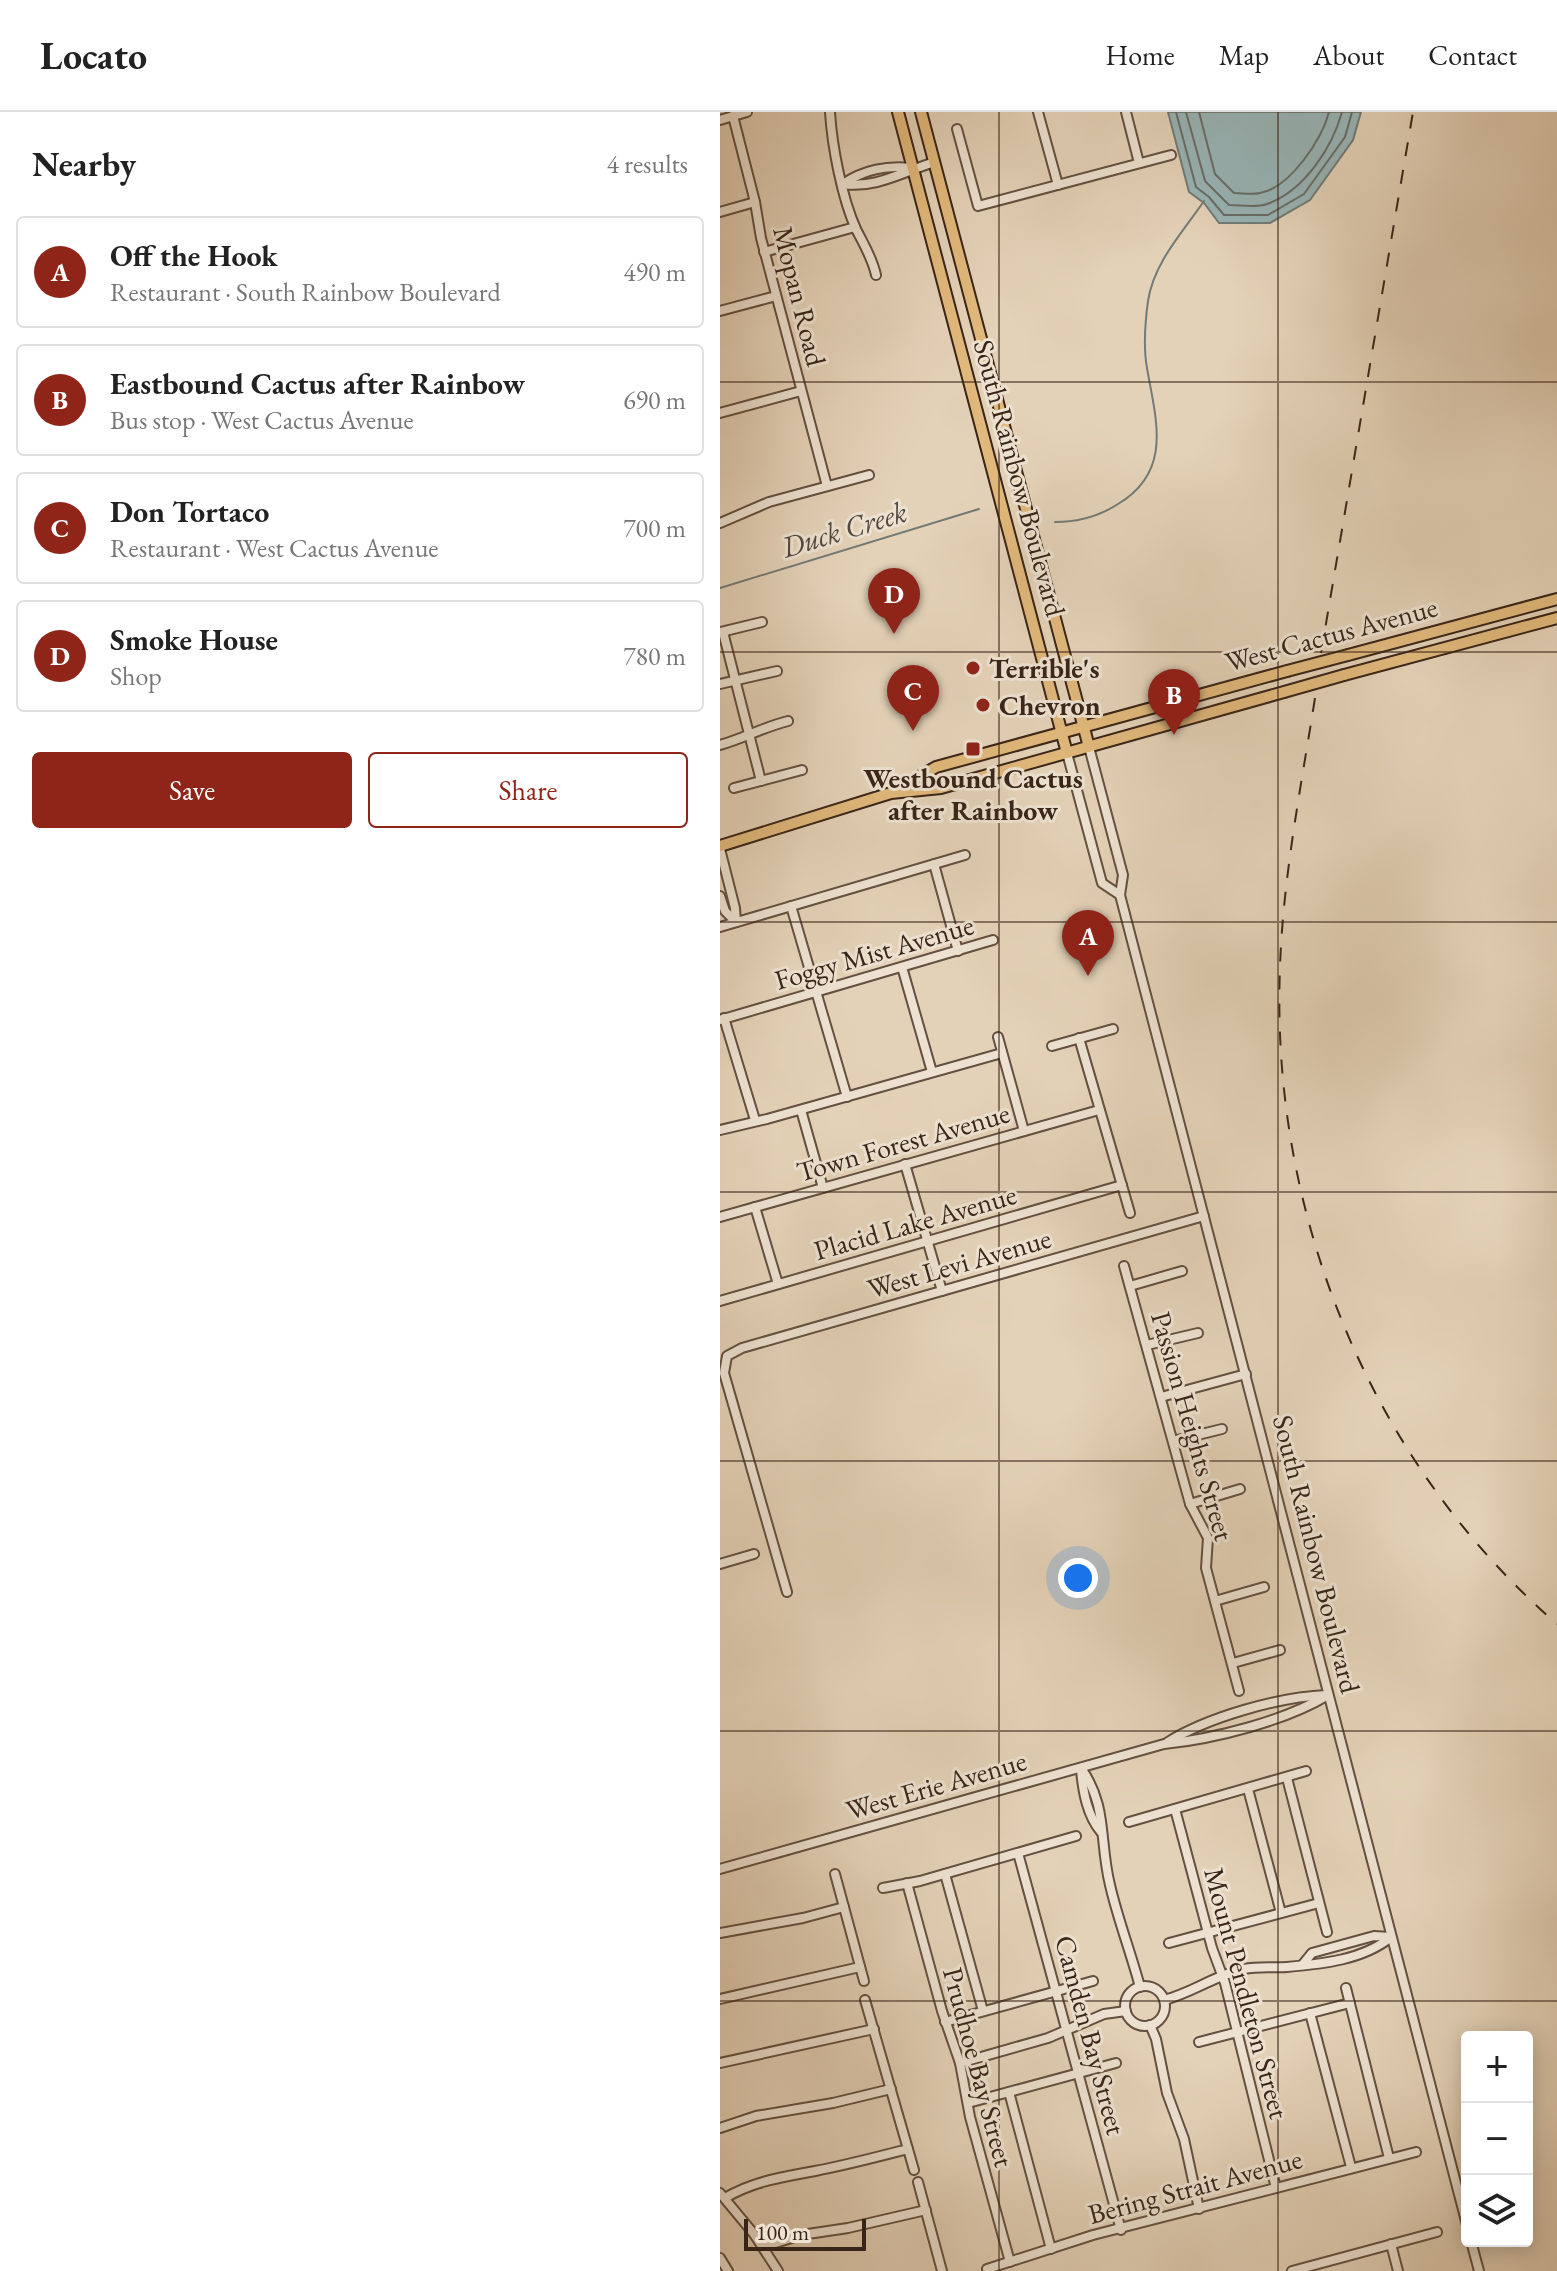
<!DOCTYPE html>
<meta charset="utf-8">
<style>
body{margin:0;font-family:"EB Garamond",serif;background:#f6f6f6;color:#222}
.controls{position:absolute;right:24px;bottom:24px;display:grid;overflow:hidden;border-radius:8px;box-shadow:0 4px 20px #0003}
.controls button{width:72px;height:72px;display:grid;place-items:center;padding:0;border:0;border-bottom:2px solid #e0e0e0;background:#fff;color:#222;font:40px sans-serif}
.scale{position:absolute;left:24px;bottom:20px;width:122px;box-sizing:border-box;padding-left:8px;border:4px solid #392518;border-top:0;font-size:22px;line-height:28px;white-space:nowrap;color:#392518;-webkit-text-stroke:6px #ede2d1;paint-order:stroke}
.you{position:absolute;left:358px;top:1466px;width:28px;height:28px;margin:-20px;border:6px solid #fff;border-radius:50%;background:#1a73e8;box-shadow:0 0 0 12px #1a73e833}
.badge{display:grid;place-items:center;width:52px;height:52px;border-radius:50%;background:#8f2418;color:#fff;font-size:26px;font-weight:700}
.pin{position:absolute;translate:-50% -66px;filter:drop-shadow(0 2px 4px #0008)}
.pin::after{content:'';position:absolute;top:42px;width:28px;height:24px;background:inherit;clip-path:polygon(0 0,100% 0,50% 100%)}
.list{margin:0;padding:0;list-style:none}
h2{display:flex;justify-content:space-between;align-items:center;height:104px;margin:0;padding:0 32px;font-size:34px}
h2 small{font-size:26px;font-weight:400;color:#767676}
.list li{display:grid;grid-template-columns:52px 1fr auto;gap:24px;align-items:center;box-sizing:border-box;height:112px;margin:0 16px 16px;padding:0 16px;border:2px solid #e0e0e0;border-radius:8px}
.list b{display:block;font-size:30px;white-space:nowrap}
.list p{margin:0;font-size:26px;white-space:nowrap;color:#767676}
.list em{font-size:26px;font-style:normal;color:#767676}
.actions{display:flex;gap:16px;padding:24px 32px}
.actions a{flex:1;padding:18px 0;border:2px solid #8f2418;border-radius:8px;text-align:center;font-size:28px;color:#8f2418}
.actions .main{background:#8f2418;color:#fff}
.icon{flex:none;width:44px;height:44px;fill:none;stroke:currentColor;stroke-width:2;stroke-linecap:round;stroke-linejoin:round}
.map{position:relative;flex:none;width:837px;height:2159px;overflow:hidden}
header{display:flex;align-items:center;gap:48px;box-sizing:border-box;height:112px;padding:0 40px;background:#fff;border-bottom:2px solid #e0e0e0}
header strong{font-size:38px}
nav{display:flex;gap:44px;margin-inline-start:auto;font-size:28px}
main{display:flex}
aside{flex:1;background:#fff}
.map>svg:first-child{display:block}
</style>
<header>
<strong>Locato</strong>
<nav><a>Home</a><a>Map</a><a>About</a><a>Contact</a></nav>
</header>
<main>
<aside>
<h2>Nearby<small>4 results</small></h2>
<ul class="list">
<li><span class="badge">A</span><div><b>Off the Hook</b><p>Restaurant · South Rainbow Boulevard</p></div><em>490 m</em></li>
<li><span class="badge">B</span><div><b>Eastbound Cactus after Rainbow</b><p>Bus stop · West Cactus Avenue</p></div><em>690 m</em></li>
<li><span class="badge">C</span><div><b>Don Tortaco</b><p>Restaurant · West Cactus Avenue</p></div><em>700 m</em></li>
<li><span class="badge">D</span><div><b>Smoke House</b><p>Shop</p></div><em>780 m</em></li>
</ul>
<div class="actions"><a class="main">Save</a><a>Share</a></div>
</aside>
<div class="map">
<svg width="837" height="2159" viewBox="0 0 837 2159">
<rect width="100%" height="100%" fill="#e4d2b8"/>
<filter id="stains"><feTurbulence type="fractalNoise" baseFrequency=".0025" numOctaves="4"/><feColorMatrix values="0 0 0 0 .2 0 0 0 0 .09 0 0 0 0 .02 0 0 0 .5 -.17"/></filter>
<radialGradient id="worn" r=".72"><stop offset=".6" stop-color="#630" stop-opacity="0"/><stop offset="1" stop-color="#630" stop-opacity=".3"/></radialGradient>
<path fill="#98b5b7" stroke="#727b77" stroke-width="2" d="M448,0H641L633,28L590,88L550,111H499L484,91L469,80Z"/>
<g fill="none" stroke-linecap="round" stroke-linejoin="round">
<g stroke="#686d68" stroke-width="2">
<path d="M456,0L476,75L489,85L504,103H548L584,82L625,25L632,0"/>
<path d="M466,0L485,69L509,93C520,93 537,96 547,92C584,79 612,36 622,0"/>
<path d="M479,0L495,62L514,81C522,81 533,83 540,81C570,76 602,27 609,0"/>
</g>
<g stroke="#727b77" stroke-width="2">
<path d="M335,410C358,410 378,405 398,392C453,359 436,308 427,256C423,234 425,211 428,189C434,150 463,120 484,89"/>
<path d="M0,476L259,397"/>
</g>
<defs>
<g id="minor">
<path d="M110,0C112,34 122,86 136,117C144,133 152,145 156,163"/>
<path d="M318,0L338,73"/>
<path d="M406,0L419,51"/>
<path d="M13,4L35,90L41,126L107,374"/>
<path d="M0,8L27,0"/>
<path d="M237,17L258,94L451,43"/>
<path d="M123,72C156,77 184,59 215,50"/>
<path d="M123,72C143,58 168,53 192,56"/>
<path d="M0,100L35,90"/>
<path d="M44,140L135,115"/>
<path d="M0,199L56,184"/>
<path d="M0,301L81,279"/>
<path d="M0,411L49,390L149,363"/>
<path d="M1,520L42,510"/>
<path d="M3,520L41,669"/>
<path d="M0,572L57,559"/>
<path d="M0,633C24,626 44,615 68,609"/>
<path d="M369,635L403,763L400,783L747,2113"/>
<path d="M347,641L382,771L400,783"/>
<path d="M14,676L82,658"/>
<path d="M0,737L15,796L16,810"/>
<path d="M214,752L238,839"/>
<path d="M0,784L5,799L16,810"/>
<path d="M71,794L127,985"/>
<path d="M0,815L245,743"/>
<path d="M182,855L212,960"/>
<path d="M4,906L35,1008"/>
<path d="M0,908L273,828"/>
<path d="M278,925L304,1019"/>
<path d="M359,926L410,1101"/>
<path d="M332,934L393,917"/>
<path d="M81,998L103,1076"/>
<path d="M0,1018L47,1007L282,941"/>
<path d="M185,1052L222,1179"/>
<path d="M35,1095L58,1172"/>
<path d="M0,1105L379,998"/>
<path d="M404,1154L470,1392L488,1426L486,1456L519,1579"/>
<path d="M410,1174L462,1159"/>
<path d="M0,1189L402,1073"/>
<path d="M427,1233L478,1221"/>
<path d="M441,1285L526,1262"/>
<path d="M453,1329L502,1317"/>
<path d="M470,1392L520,1377"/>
<path d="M0,1452L34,1442"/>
<path d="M67,1480L4,1261L7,1244L22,1236L484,1104"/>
<path d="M495,1489L544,1475"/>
<path d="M513,1551L560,1538"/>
<path d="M448,1630C488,1605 559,1585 606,1583"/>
<path d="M361,1656C388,1694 379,1729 390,1773C398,1808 411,1841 420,1875"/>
<path d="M361,1658C363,1680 367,1703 381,1720"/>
<path d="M567,1666L607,1820"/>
<path d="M528,1677L561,1801"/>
<path d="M455,1697L492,1836L505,1871L556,2076"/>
<path d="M409,1710L586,1659"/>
<path d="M298,1741L401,2118"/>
<path d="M0,1757L444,1632C494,1627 565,1609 608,1583"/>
<path d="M115,1762L144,1869"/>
<path d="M225,1762L263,1899"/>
<path d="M187,1771L222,1899L240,1951L250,2005L290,2150"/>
<path d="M163,1776L200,1769L356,1724"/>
<path d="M0,1821L83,1806L124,1795"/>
<path d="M449,1831L599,1791"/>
<path d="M583,1852L592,1841L654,1824L671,1825"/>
<circle cx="425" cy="1894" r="20"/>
<path d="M626,1876L669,2046"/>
<path d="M0,1887L140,1855"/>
<path d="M145,1888L194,2058"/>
<path d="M444,1888C472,1881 495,1863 524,1857C538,1854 553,1856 567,1855C602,1852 643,1848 671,1825"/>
<path d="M590,1901L631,2055"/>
<path d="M225,1910L373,1869"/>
<path d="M430,1913L436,1927L447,1981L464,2027L479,2097"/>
<path d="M479,1930L630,1891"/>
<path d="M0,1951L154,1917"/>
<path d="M240,1951L328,1926L384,1902L406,1899"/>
<path d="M289,1980L331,2137"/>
<path d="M248,1991L396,1951"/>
<path d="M0,2016L36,2004L113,1991L171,1977"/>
<path d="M198,2070L222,2159"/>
<path d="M0,2081L34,2122L58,2159"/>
<path d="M5,2086C34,2069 63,2065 95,2059C127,2053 157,2045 188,2037"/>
<path d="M751,2129L759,2159"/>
<path d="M671,2132L678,2159"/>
<path d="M43,2135L81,2123L128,2116L206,2098"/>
<path d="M0,2146L8,2159"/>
<path d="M267,2157L373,2123L696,2040"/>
<path d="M572,2159L717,2120"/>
</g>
<g id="major">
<path d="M178,0L347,641"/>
<path d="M201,0L369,635"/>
<path d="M628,543L837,487"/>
<path d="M624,563L837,506"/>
<path d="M173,680L216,655L567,559"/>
<path d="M0,734L171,681L221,676L564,580"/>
</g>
</defs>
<use href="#minor" stroke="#645040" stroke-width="12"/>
<use href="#major" stroke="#392518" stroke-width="14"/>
<use href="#minor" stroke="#ede2d1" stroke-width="8"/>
<use href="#major" stroke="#e2b97c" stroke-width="10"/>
<g stroke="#392518" stroke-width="2" stroke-dasharray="14 14" stroke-linecap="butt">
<path d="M601,541L693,0"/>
<path d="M595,586C581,675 563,765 560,855C550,1102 650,1350 837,1512"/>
</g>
<defs>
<g id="major-bridge">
<path d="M567,559L628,543"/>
<path d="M564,580L624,563"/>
</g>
</defs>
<use href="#major-bridge" stroke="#392518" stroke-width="14" stroke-linecap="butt"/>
<use href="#major-bridge" stroke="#e2b97c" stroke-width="10"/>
</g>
<path fill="none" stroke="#392518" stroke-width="2" stroke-opacity="0.55" d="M279,0V2159M558,0V2159M0,270H837M0,540H837M0,810H837M0,1080H837M0,1349H837M0,1619H837M0,1889H837"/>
<g fill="#8f2418" stroke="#ede2d1" stroke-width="3">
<circle cx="253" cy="556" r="8"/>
<circle cx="263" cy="593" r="8"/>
<rect x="245" y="629" width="16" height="16" rx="4"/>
</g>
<g text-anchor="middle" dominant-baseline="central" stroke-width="6" stroke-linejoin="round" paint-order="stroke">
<g font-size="28" fill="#392518" stroke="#ede2d1">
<text transform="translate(80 184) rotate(76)">Mopan Road</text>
<text transform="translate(300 366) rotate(75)">South Rainbow Boulevard</text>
<text transform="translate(611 522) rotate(-15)">West Cactus Avenue</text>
<text transform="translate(154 840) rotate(-16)">Foggy Mist Avenue</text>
<text transform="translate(183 1030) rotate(-16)">Town Forest Avenue</text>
<text transform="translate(195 1110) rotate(-16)">Placid Lake Avenue</text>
<text transform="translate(239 1151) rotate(-16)">West Levi Avenue</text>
<text transform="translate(473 1314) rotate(74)">Passion Heights Street</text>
<text transform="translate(597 1442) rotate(76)">South Rainbow Boulevard</text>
<text transform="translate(216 1673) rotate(-16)">West Erie Avenue</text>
<text transform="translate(527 1881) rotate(75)">Mount Pendleton Street</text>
<text transform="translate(371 1923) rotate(75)">Camden Bay Street</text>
<text transform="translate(259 1955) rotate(75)">Prudhoe Bay Street</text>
<text transform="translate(475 2074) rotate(-15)">Bering Strait Avenue</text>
</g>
<g font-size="28" font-weight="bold" fill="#392518" stroke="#ede2d1" text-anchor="start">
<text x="269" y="556">Terrible's</text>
<text x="279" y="593">Chevron</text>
<text x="253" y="666" text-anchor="middle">Westbound Cactus<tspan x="253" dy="32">after Rainbow</tspan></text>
</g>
<g font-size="30" font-style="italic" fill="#514940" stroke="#ede2d1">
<text transform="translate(124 417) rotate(-17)">Duck Creek</text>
</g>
</g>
<rect width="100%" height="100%" filter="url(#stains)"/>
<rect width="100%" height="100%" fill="url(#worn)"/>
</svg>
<div class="controls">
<button>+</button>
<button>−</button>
<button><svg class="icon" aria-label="layers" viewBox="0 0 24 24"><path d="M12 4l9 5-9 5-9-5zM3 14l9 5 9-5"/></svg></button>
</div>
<div class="scale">100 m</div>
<div class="you"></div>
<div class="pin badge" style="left:368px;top:864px">A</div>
<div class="pin badge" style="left:454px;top:623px">B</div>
<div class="pin badge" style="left:193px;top:619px">C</div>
<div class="pin badge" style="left:174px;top:522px">D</div>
</div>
</main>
